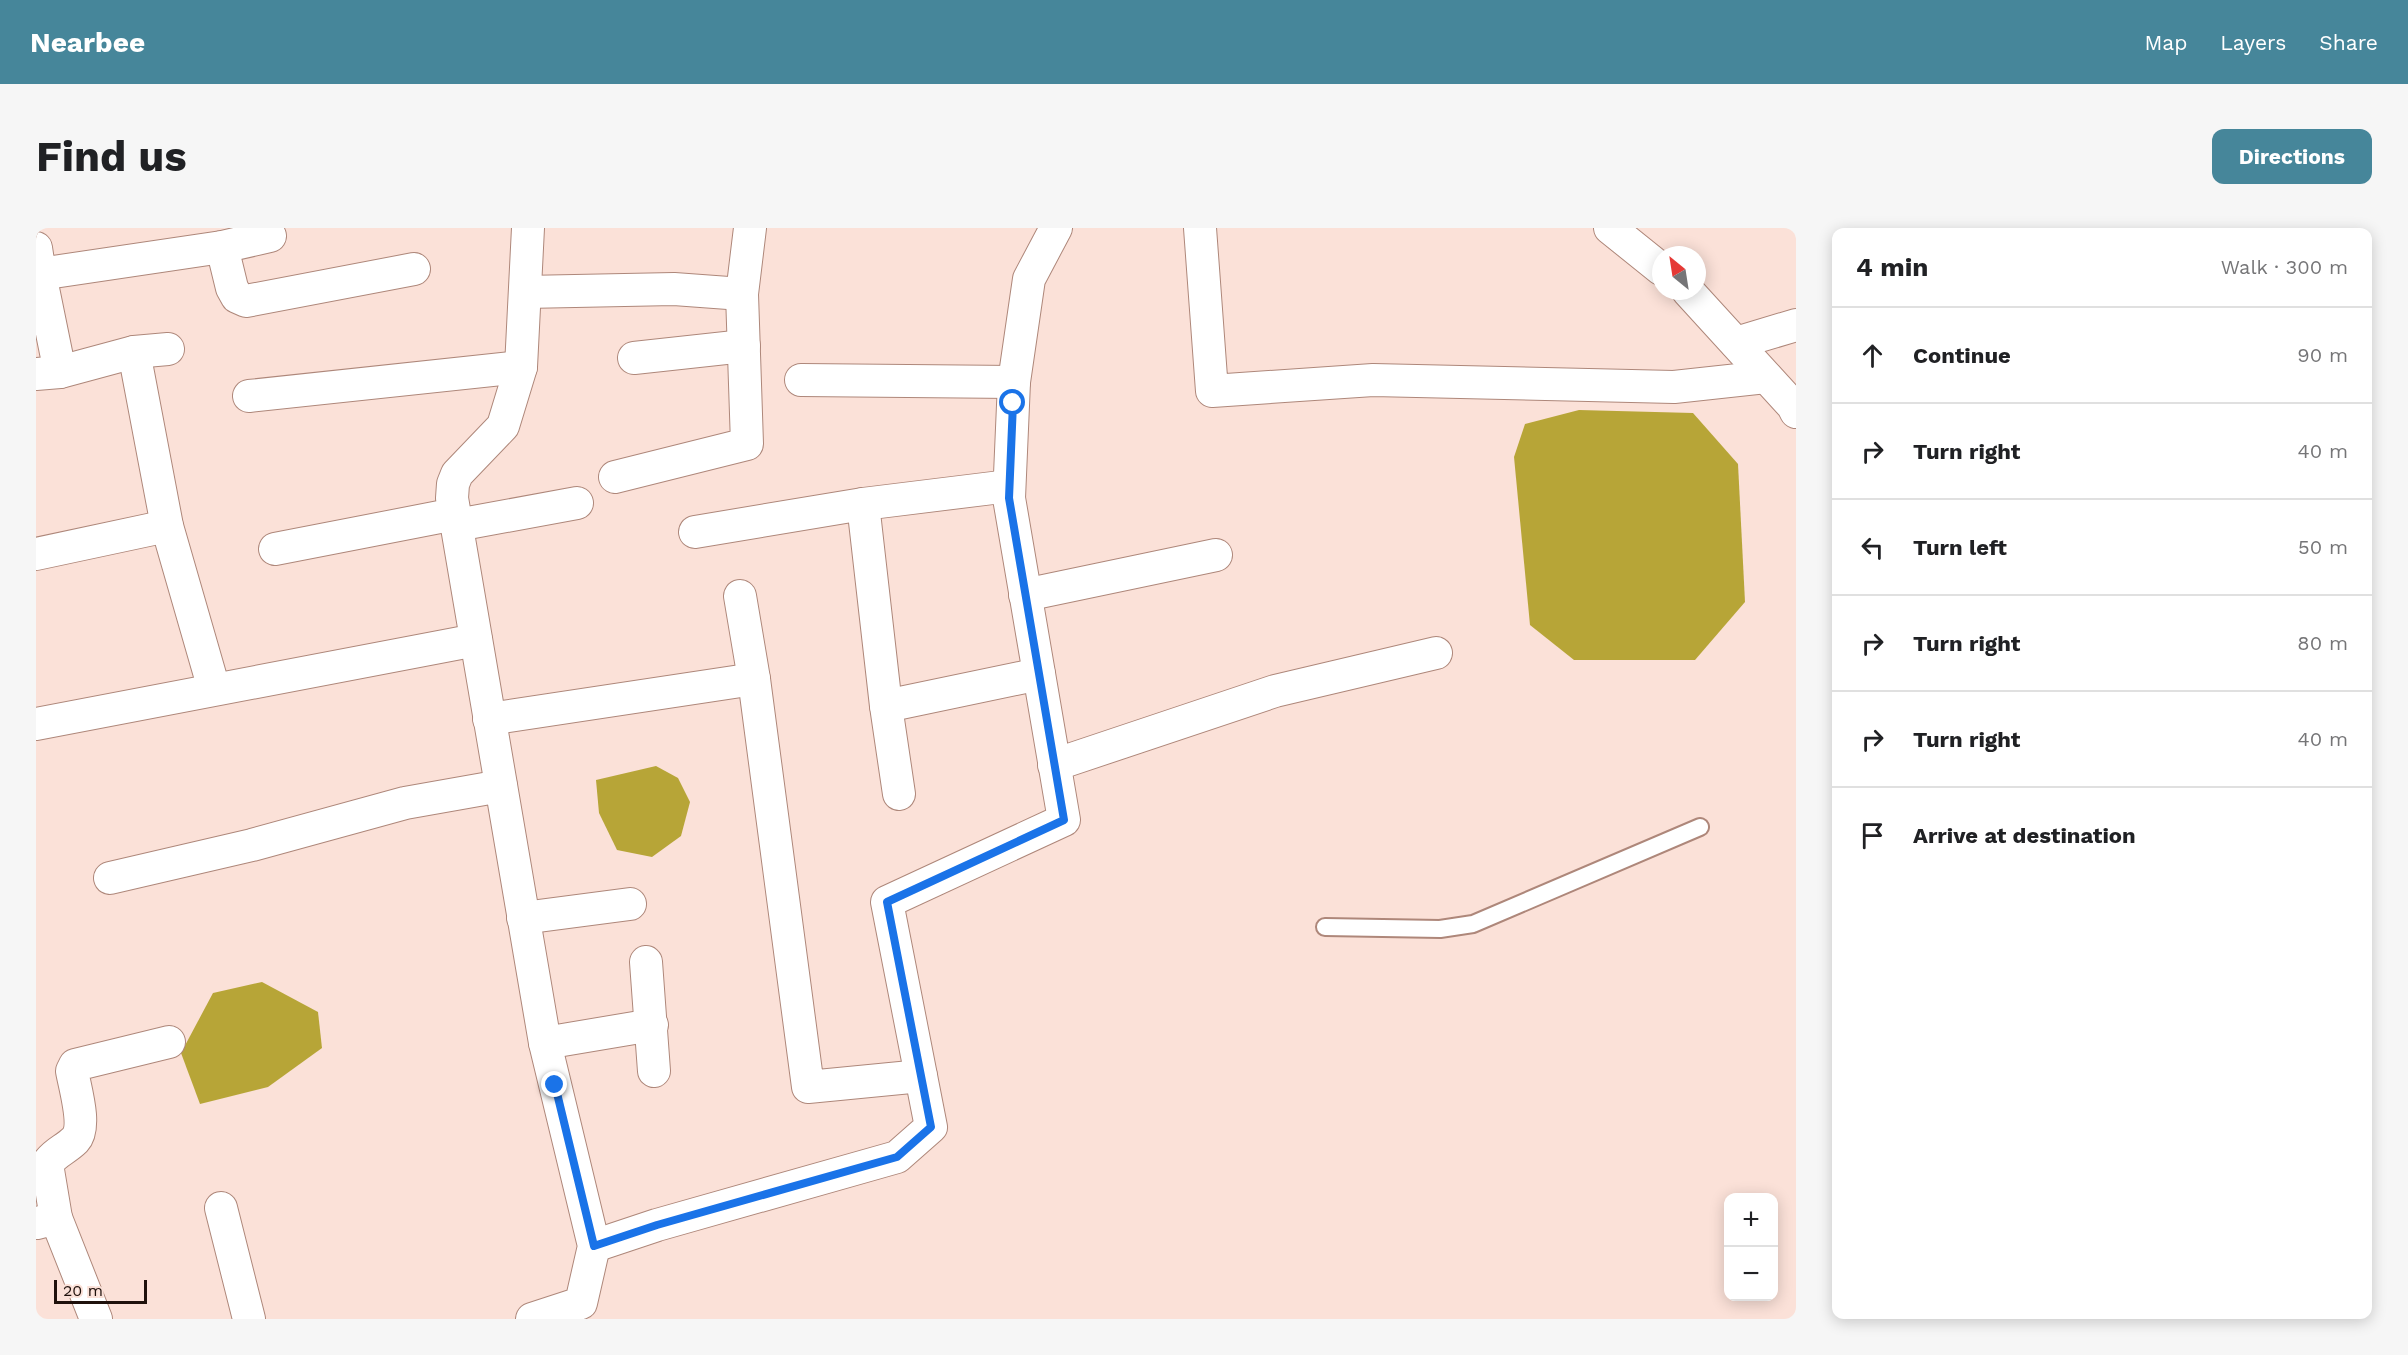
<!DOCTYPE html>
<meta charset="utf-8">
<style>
body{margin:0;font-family:"Work Sans",sans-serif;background:#f6f6f6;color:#202124}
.controls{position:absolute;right:18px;bottom:18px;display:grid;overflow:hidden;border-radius:12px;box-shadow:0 3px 15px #0003}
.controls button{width:54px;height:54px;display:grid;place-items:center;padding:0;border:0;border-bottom:2px solid #e0e0e0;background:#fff;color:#202124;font:30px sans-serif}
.compass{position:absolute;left:1616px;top:18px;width:54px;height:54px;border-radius:50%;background:#fff;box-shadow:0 3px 15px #0003;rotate:330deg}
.scale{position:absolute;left:18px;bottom:15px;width:93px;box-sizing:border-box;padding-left:6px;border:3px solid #1f110c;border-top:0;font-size:16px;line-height:21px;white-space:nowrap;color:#1f110c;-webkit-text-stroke:4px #fbe1d8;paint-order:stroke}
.stop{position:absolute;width:18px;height:18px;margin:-14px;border:4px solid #1a73e8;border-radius:50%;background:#fff}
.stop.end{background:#1a73e8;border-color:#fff;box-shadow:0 2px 6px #0008}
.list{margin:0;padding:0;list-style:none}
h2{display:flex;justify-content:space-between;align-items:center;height:78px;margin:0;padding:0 24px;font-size:26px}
h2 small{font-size:20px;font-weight:400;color:#757577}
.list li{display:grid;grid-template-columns:39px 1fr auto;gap:18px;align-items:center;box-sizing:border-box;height:96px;padding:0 24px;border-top:2px solid #e0e0e0}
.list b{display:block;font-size:22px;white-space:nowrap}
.list em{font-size:20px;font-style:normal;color:#757577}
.icon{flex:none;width:33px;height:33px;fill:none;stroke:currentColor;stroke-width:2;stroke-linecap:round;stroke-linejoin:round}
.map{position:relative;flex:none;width:1760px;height:1091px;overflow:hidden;border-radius:12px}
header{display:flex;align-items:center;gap:36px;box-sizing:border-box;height:84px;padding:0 30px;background:#46869a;color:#fff}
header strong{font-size:28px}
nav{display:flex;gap:33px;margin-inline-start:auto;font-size:21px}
.intro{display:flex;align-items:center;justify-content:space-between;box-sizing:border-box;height:144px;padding:0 36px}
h1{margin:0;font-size:42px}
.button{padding:15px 27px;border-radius:12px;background:#46869a;color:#fff;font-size:21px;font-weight:700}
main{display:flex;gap:36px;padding:0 36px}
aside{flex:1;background:#fff;border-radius:12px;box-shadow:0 3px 15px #0003}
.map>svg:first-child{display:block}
</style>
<header>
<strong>Nearbee</strong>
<nav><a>Map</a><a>Layers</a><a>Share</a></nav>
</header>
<div class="intro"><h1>Find us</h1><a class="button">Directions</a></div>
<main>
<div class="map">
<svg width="1760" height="1091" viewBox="0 0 1760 1091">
<rect width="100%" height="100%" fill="#fbe1d8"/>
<g fill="#b7a537">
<path d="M1543,182L1657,185L1702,236L1709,374L1659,432H1538L1494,397L1478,229L1489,196Z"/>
<path d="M620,538L642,550L654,574L645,608L616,629L581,622L563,585L560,552Z"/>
<path d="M226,754L282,784L286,820L232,859L164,876L145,825L177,765Z"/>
</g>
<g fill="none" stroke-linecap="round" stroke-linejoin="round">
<defs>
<path id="lane" d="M1289,699L1404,701L1437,696L1664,599"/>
<g id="street">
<path d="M492,0L485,139L467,198L421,246L417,256L416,270L509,815L558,1018L545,1075L496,1091"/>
<path d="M1164,0L1176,163L1337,152L1638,159L1730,149"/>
<path d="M1574,0L1625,41"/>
<path d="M186,19L196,60L201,69L210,73L378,41"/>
<path d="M0,20L4,46L186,19L234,8"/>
<path d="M4,46L24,144"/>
<path d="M1652,63L1757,178L1760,184"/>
<path d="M489,64L638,61L706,66"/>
<path d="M1700,115L1760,97"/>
<path d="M98,124L131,298L178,461"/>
<path d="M598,130L708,118"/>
<path d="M0,146L24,144L98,124L132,121"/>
<path d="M765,152L978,154"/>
<path d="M213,168L485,139"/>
<path d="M579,249L711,216L706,66L714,0"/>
<path d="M827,276L850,478L863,566"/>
<path d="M421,297L541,275"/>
<path d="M659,304L827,276L973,258"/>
<path d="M239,321L419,286"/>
<path d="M0,326L131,298"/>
<path d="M989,367L1180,327"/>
<path d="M704,368L718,451L772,859L885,848"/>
<path d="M850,478L1003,446"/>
<path d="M453,491L718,451"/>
<path d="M0,496L440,412"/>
<path d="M1018,537L1239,463L1400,425"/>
<path d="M74,650L216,617L369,575L465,558"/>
<path d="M487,690L594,676"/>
<path d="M610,734L618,843"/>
<path d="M509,815L616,797"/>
<path d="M185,980L213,1091"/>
<path d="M20,990L11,936C19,924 29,922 39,912C51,899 39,860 36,843L39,837L133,814"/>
<path d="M1,995L20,990L60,1091"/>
<path d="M558,1018L621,997L861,929L895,899L851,674L1028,592L973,270L978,154L993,51L1020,0"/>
</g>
</defs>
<use href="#lane" stroke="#ae877a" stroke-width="20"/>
<use href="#street" stroke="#ae877a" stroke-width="34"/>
<use href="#lane" stroke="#fff" stroke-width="16"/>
<use href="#street" stroke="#fff" stroke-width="32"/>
</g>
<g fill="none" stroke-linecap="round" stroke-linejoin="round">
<path stroke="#1a73e8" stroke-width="8" d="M519,857L558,1018L621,997L861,929L895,899L851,674L1028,592L973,270L977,175"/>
</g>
</svg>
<div class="controls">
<button>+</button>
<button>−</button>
</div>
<svg class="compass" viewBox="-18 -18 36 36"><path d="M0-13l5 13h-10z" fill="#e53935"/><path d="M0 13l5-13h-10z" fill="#757577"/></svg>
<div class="scale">20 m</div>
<div class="stop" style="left:977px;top:175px"></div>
<div class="stop end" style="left:519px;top:857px"></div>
</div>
<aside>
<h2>4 min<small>Walk · 300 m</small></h2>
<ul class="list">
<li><svg class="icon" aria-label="ahead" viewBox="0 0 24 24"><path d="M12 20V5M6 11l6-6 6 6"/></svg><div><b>Continue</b></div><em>90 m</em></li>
<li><svg class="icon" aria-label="right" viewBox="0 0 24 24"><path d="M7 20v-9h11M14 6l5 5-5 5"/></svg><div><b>Turn right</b></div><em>40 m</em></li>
<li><svg class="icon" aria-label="left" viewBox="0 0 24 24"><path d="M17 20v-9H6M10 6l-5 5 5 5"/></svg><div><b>Turn left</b></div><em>50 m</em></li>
<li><svg class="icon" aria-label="right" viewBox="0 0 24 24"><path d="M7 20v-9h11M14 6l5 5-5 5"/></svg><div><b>Turn right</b></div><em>80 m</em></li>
<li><svg class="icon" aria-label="right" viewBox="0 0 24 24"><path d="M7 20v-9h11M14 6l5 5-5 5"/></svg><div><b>Turn right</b></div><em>40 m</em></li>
<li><svg class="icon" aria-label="arrive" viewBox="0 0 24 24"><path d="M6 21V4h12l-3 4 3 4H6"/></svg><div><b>Arrive at destination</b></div></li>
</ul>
</aside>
</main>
